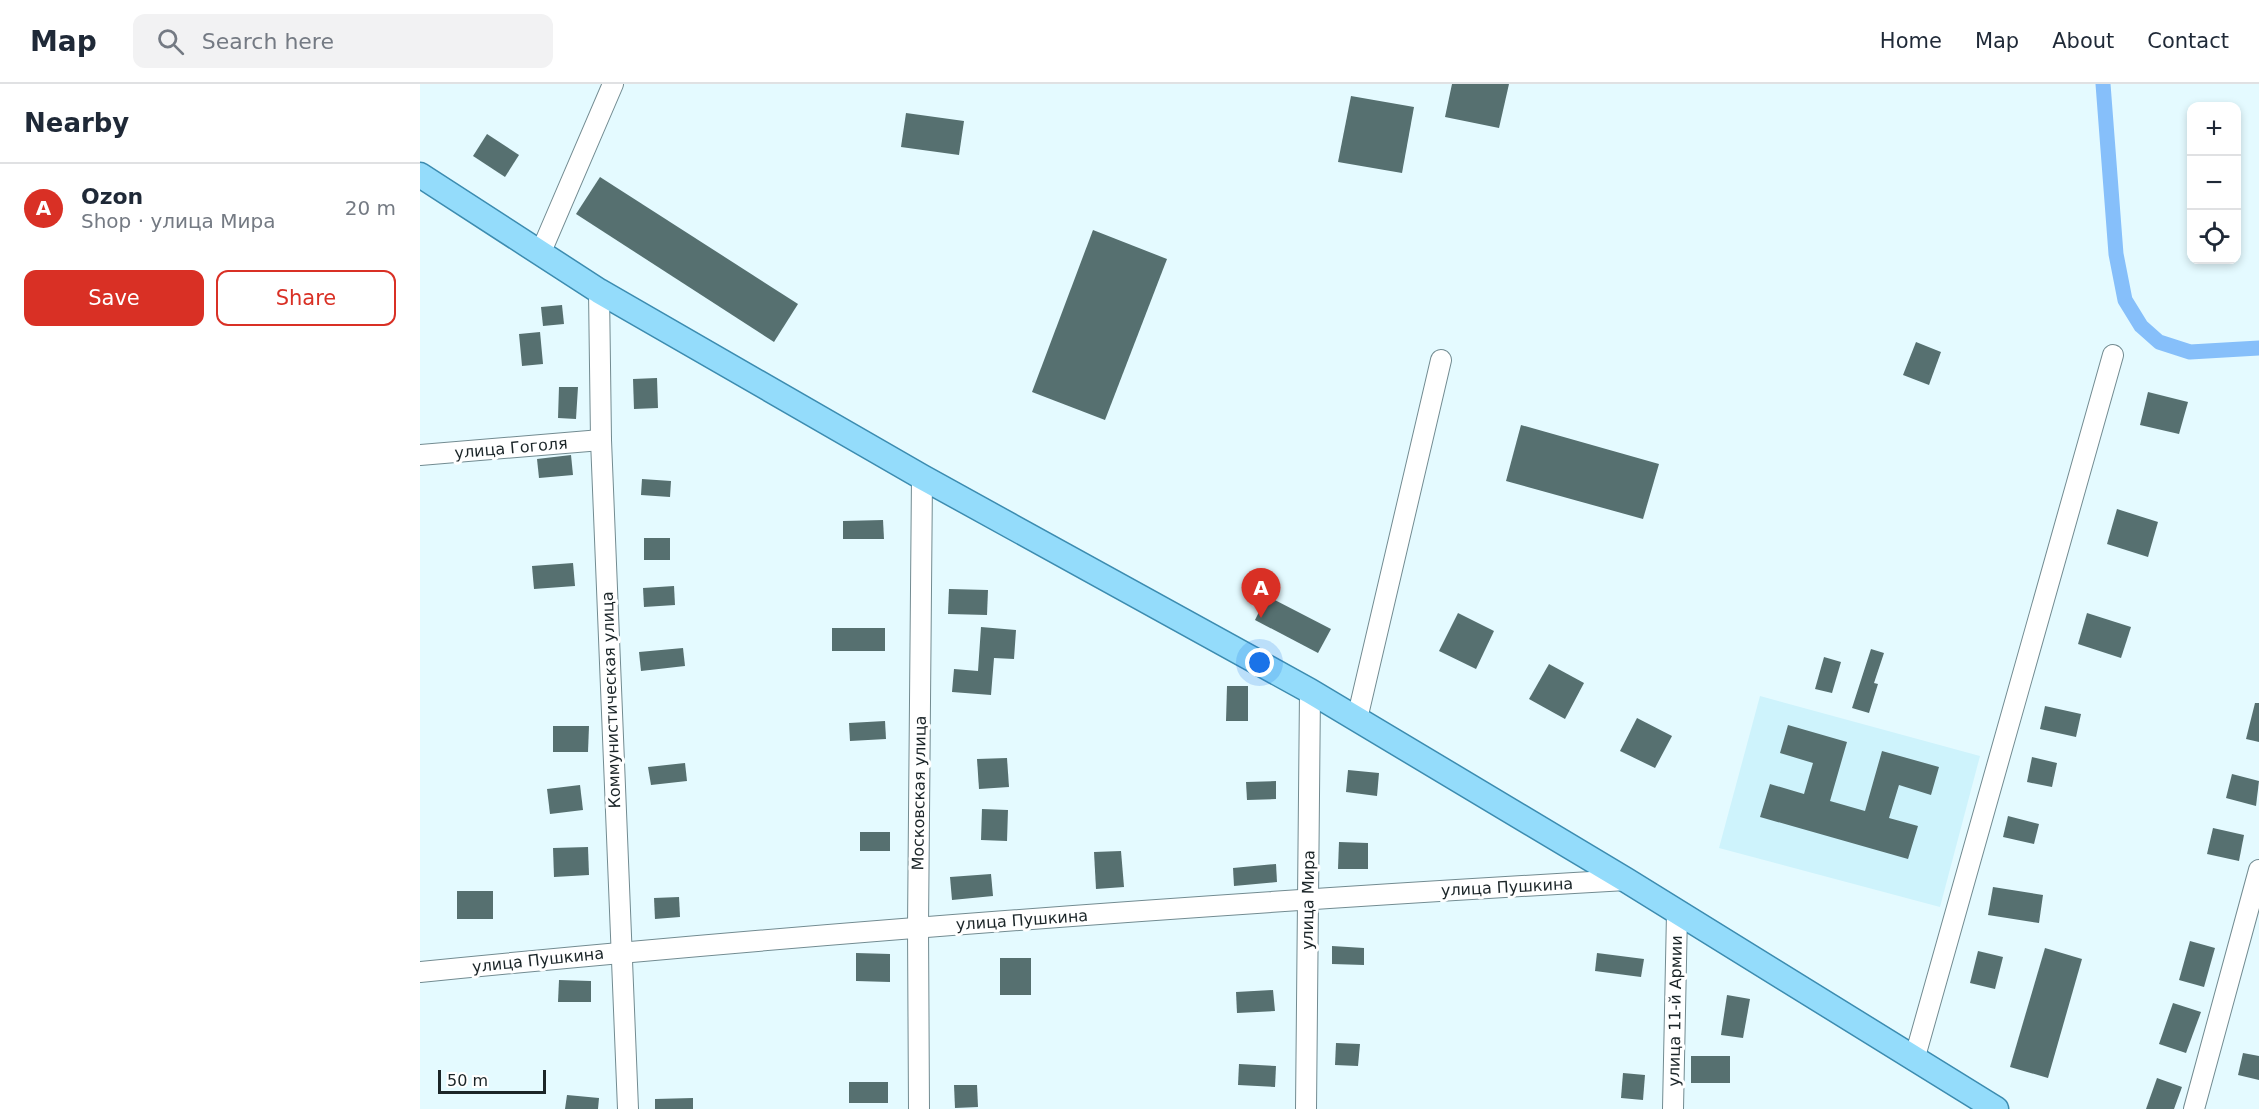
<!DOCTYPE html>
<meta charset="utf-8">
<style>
body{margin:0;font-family:"DejaVu Sans",sans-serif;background:#f2f2f3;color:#1f2937}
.controls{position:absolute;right:18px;top:18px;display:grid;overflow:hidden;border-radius:12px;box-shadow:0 3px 9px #0003}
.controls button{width:54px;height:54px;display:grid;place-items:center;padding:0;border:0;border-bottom:2px solid #e0e1e3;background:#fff;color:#1f2937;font:30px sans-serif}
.scale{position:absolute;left:18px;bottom:15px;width:108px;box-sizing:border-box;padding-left:6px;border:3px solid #1b2528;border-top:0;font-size:16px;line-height:21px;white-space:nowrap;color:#1b2528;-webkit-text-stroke:4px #fff;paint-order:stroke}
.you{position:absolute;left:840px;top:579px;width:21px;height:21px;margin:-15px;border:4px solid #fff;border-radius:50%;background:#1a73e8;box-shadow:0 0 0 9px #1a73e833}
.badge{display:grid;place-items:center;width:39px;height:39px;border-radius:50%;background:#d93025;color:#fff;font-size:20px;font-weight:700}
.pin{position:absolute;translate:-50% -50px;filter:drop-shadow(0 2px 3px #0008)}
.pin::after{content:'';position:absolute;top:32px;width:21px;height:18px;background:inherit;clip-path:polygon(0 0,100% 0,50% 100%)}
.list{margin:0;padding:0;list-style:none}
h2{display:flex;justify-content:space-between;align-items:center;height:78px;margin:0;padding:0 24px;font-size:26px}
h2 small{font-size:20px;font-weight:400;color:#747a83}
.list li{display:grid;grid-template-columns:39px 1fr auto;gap:18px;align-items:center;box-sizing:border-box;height:90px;padding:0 24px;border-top:2px solid #e0e1e3}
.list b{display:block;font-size:22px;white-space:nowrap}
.list p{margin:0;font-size:20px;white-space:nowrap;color:#747a83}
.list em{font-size:20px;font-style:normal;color:#747a83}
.actions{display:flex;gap:12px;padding:18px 24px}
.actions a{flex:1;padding:14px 0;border:2px solid #d93025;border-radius:12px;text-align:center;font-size:21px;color:#d93025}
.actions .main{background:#d93025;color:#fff}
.icon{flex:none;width:33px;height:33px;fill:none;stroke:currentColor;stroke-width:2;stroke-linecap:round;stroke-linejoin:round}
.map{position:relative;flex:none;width:1839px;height:1025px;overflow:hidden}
header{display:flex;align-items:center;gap:36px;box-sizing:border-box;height:84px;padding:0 30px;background:#fff;border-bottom:2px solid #e0e1e3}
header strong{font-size:28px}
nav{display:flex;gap:33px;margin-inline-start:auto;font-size:21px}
.search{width:420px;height:54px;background:#f2f2f3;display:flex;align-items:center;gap:15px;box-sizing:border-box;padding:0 21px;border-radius:12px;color:#747a83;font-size:22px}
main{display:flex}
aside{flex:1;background:#fff}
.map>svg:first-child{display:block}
</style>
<header>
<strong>Map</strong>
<div class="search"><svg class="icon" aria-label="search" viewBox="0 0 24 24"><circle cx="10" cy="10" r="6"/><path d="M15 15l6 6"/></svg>Search here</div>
<nav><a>Home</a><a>Map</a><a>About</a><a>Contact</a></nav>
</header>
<main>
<aside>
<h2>Nearby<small></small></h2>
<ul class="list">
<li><span class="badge">A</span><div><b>Ozon</b><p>Shop · улица Мира</p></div><em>20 m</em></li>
</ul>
<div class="actions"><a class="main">Save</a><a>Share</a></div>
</aside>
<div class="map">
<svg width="1839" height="1025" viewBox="0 0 1839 1025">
<rect width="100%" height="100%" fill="#e4faff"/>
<path fill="#cef3fc" d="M1340,612L1560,672L1520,823L1299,764Z"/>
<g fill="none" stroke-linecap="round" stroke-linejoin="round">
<path stroke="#86bffa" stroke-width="15" d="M1683,0L1696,170L1705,216L1721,242L1739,258L1770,268L1839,264"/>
</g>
<g fill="#567070">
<path d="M1032,0H1089L1079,44L1025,33Z"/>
<path d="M931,12L994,23L982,89L918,78Z"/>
<path d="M486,29L544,37L539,71L481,63Z"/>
<path d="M67,50L99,71L85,93L53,72Z"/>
<path d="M180,93L378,220L354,258L156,130Z"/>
<path d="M673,146L747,175L685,336L612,308Z"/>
<path d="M142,221L144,240L123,242L121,223Z"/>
<path d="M120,248L123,280L102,282L99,250Z"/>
<path d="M1496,258L1521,268L1509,301L1483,291Z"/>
<path d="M237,294L238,324L214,325L213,295Z"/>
<path d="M139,303H158L156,335L138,334Z"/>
<path d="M1728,308L1768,318L1759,350L1720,341Z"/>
<path d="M1101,341L1239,380L1223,435L1086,397Z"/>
<path d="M151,371L153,391L119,394L117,375Z"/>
<path d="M222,395L251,397L250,413L221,411Z"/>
<path d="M1697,425L1738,438L1728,473L1687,460Z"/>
<path d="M463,436L464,455H423V437Z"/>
<rect x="224" y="454" width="26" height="22"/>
<path d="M153,479L155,502L114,505L112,482Z"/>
<path d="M254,502L255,521L224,523L223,504Z"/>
<path d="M529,505L568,506L567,531L528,530Z"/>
<path d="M847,512L911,545L898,569L835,536Z"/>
<path d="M1038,529L1074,547L1056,585L1019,567Z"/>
<path d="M1667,529L1711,543L1701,574L1658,560Z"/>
<path d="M561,543L596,546L594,575L574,574L571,611L532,608L534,585L558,587Z"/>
<rect x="412" y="544" width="53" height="23"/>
<path d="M263,564L265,582L221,587L219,568Z"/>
<path d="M1451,565L1464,569L1454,599L1458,600L1449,629L1432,624Z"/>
<path d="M1404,573L1421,578L1412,609L1395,605Z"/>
<path d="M1129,580L1164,599L1145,635L1109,615Z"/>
<path d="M807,602H828V637H806Z"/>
<path d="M1835,619H1839V658L1826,655Z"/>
<path d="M1625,622L1661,630L1656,653L1620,645Z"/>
<path d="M1217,634L1252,652L1235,684L1200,667Z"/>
<path d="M465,637L466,655L430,657L429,639Z"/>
<path d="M1368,641L1427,658L1410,717L1445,727L1462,667L1519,683L1511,711L1479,701L1469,734L1498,742L1488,775L1340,733L1350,700L1384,710L1393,679L1360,669Z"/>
<path d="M133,642H169L168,668H133Z"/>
<path d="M1612,673L1637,679L1632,703L1607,698Z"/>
<path d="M587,674L589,703L559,705L557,675Z"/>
<path d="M265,679L267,697L231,701L228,683Z"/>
<path d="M928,686L959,689L957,712L926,708Z"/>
<path d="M1812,690L1839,697L1836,722L1806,714Z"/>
<path d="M856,697V715L827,716L826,698Z"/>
<path d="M160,701L163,726L130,730L127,705Z"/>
<path d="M562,725L588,726L587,757L561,756Z"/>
<path d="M1588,732L1619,740L1614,760L1583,753Z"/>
<path d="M1793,744L1824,751L1819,777L1787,770Z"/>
<rect x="440" y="748" width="30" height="19"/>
<path d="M919,758L948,759V785H918Z"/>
<path d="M168,763L169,791L134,793L133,764Z"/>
<path d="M701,767L704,803L676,805L674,768Z"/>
<path d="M856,780L857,798L814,802L813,784Z"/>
<path d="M571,790L573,812L532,816L530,793Z"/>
<path d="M1573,803L1623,811L1619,839L1568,831Z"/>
<rect x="37" y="807" width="36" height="28"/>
<path d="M259,813L260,833L235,835L234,814Z"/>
<path d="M1770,857L1795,864L1784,903L1759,896Z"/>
<path d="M912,862L944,864V881L912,880Z"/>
<path d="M1625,864L1662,875L1628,994L1590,983Z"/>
<path d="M1558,867L1583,873L1575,905L1550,899Z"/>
<path d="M436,869L470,870V898L436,897Z"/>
<path d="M1177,869L1224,875L1221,893L1175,887Z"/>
<rect x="580" y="874" width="31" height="37"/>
<path d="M139,896L171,897V918H138Z"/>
<path d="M853,906L855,927L817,929L816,908Z"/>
<path d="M1307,911L1330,915L1323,954L1301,951Z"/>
<path d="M1753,919L1781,928L1766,969L1739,960Z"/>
<path d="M916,959L940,960L938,982L915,981Z"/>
<path d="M1823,969L1839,972V996L1818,991Z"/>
<rect x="1271" y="972" width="39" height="27"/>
<path d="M819,980L856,982L855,1003L818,1001Z"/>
<path d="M1203,989L1225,991L1223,1016L1201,1014Z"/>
<path d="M1737,994L1762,1003L1754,1025H1726Z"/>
<rect x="429" y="998" width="39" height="21"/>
<path d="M534,1001H557L558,1023L535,1024Z"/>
<path d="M147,1011L179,1014L178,1025H145Z"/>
<path d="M273,1014V1025H235V1015Z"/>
</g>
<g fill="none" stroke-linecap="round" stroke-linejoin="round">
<defs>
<g id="minor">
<path d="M120,170L193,0"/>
<path d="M179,207L181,356L208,1025"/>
<path d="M0,371L181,356"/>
<path d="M937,635L1021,276"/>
<path d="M0,888C401,848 803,819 1206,796"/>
<path d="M1494,976L1693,271"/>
<path d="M499,1025L498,843L502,393"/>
<path d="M886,1025L890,607"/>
<path d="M1253,1025L1257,829"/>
<path d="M1774,1025L1839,786"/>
</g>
<path id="major" d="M0,91L179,207L502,393L890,607L1206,796L1576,1025"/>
</defs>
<use href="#minor" stroke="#728b91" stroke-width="22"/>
<use href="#major" stroke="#3c8cb0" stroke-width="27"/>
<use href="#minor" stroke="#fff" stroke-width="20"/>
<use href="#major" stroke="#94dcfb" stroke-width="24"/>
</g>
<g text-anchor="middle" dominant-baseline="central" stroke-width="6" stroke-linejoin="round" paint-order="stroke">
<g font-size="16" fill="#1b2528" stroke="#fff">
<text transform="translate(91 364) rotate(-5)">улица Гоголя</text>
<text transform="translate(191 616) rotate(-92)">Коммунистическая улица</text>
<text transform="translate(499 709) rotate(-89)">Московская улица</text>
<text transform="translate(1087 803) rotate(-3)">улица Пушкина</text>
<text transform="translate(888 816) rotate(-89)">улица Мира</text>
<text transform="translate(602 836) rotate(-4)">улица Пушкина</text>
<text transform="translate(118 876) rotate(-6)">улица Пушкина</text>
<text transform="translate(1255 927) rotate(-89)">улица 11-й Армии</text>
</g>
</g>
</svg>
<div class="controls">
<button>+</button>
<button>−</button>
<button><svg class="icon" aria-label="locate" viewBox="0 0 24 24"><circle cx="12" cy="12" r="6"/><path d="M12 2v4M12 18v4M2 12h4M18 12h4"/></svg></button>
</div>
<div class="scale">50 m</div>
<div class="you"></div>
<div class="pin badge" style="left:841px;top:534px">A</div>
</div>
</main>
